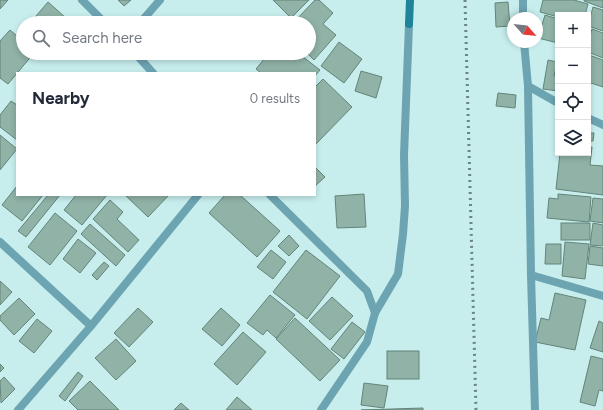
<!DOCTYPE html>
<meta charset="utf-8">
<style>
body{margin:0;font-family:Figtree,sans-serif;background:#f6f6f7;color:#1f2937}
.controls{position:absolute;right:12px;top:12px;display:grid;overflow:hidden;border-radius:0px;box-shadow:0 2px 6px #0003}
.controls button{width:36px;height:36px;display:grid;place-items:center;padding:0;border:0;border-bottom:1px solid #e0e1e3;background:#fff;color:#1f2937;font:20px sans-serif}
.compass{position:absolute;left:507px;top:12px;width:36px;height:36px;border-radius:50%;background:#fff;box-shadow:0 2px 6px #0003;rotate:117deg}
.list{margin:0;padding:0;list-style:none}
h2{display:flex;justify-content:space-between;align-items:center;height:52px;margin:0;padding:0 16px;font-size:17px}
h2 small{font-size:13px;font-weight:400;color:#747a83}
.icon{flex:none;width:22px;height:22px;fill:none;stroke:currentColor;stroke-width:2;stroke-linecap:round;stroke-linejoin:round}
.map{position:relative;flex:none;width:603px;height:410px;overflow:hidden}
.search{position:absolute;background:#fff;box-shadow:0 2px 6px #0003;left:16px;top:16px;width:300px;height:44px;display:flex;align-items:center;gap:10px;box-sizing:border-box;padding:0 14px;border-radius:22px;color:#747a83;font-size:15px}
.panel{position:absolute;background:#fff;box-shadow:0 2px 6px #0003;left:16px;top:72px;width:300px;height:124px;border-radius:0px}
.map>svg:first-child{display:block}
</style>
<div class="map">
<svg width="603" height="410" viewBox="0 0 603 410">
<rect width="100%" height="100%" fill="#c7eeed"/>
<g fill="#90b2a7" stroke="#638479">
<path d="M0,0H8L0,9Z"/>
<path d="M118,0H131L124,6Z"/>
<path d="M273,0H309L291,18Z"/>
<path d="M315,0H319L333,13L323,24L336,35L314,60L307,53H309V23H293Z"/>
<path d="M543,0H574L588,4L585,15H558V17L540,12Z"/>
<path d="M584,0H603V8L584,1Z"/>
<path d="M48,2L66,18L62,23H30Z"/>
<path d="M508,2L510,26L496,27L495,3Z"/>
<path d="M593,7L603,10V31L588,26Z"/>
<path d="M545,15L558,19V43L538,38Z"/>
<path d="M592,29L603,33V58L588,52V42Z"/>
<path d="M10,30L23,41V53H34L8,84L0,78V41Z"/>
<path d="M339,42L362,59L344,83L321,66Z"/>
<path d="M269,53H298L320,70L315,76V73H261L256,69Z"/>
<path d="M589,55L603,60V87L588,82Z"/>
<path d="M548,60L557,62L554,76H558V91L543,89Z"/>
<path d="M361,71L382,77L376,98L355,91Z"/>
<path d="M323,79L352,107L315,145V87Z"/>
<path d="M498,93L516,95L515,108L496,106Z"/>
<path d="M11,101L17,105V140L0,127V115Z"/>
<path d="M588,133H594L593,141H588Z"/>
<path d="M0,135L17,149L0,170Z"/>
<path d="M588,147H592L590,165L603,166V195L556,189L560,153H588Z"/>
<path d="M315,167L325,177L315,186Z"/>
<path d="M17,186V195H43L22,221L2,205Z"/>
<path d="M364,194L366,227L337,228L335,196Z"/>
<path d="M558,194L591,197L589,222L547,218L549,198L558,199Z"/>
<path d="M48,195H60L26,237L18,231Z"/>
<path d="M76,195H107L82,225L64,210Z"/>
<path d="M125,195H169L148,217Z"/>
<path d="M225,195H240L280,231L257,257L209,213Z"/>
<path d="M593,198L603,199V223L590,221Z"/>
<path d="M110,200L123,212L117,219L139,240L128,252L93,219Z"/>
<path d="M55,213L77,231L50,265L28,247Z"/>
<rect x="561" y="223" width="29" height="17"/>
<path d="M593,223L603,225V246L590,245Z"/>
<path d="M90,224L125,255L116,266L81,234Z"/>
<path d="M289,235L299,246L289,256L278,246Z"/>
<path d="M78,239L96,253L80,273L63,259Z"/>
<path d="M565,242L589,244L585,279L562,276Z"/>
<path d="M546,244H561V264H545Z"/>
<path d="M590,246L603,248V266L588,264Z"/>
<path d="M271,250L286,262L273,279L257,267Z"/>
<path d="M306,250L340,276L307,319L273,292Z"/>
<path d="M104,262L109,266L97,280L92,275Z"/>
<path d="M0,281L12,292L0,305Z"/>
<path d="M555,293L586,300L575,350L535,342L541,318L549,320Z"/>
<path d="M270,295L295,315L276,338L267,330L263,335L247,323Z"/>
<path d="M332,297L353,316L330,340L309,321Z"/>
<path d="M19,298L35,314L14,335L0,320V316Z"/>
<path d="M138,308L153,322L129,347L114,333Z"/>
<path d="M221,308L240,325L222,346L202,329Z"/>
<path d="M295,318L340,360L320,381L276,339Z"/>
<path d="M37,319L52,331L34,353L19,341Z"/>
<path d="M599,321L603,323V352L590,348Z"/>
<path d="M352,322L365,332L344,359L331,349Z"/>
<path d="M243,332L266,352L237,385L214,364Z"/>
<path d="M116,339L136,361L116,380L95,358Z"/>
<rect x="387" y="351" width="32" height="28"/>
<path d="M591,356L603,359V391L599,390L595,406L580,402Z"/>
<path d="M0,364L4,368L0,372Z"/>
<path d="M78,372L83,376L65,401L59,396Z"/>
<path d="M4,377L15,389L1,403L0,381Z"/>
<path d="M90,381L119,410H78L69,401Z"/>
<path d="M364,383L388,386L384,408L361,405Z"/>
<path d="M237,397L252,410H226Z"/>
<path d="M181,403L189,410H174Z"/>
<path d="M423,408V410H361Z"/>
</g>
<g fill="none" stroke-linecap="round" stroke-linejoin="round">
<g stroke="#6da4b2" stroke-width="8">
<path d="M82,0L105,23"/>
<path d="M523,0V18"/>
<path d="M140,23L160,0"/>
<path d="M524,42L528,86L558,103"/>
<path d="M135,53L153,73"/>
<path d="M528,86L531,275L535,410"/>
<path d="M588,118L603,125"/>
<path d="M270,195L367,291L375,313L367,342L321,410"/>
<path d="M0,242L91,326"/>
<path d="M531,275L603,296"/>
<path d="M375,313L398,274L403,234L405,206L404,155L409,24"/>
<path d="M18,410L91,326L198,195"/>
</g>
<path stroke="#1e8498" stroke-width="8" d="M409,24L410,0"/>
<path stroke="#6b8484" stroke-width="3" stroke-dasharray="2 4" stroke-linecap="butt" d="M465,0L476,410"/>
</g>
</svg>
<div class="controls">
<button>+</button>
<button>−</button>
<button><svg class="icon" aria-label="locate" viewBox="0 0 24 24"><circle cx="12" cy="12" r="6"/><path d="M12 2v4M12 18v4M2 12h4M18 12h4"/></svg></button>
<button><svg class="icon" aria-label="layers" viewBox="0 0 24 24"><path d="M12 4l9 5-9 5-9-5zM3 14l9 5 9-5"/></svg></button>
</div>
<svg class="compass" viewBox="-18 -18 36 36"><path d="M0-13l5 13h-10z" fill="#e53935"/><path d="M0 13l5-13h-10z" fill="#747a83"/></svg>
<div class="search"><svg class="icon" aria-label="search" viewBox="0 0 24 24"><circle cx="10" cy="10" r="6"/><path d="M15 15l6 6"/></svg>Search here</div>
<section class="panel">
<h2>Nearby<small>0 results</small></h2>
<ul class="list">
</ul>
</section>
</div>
